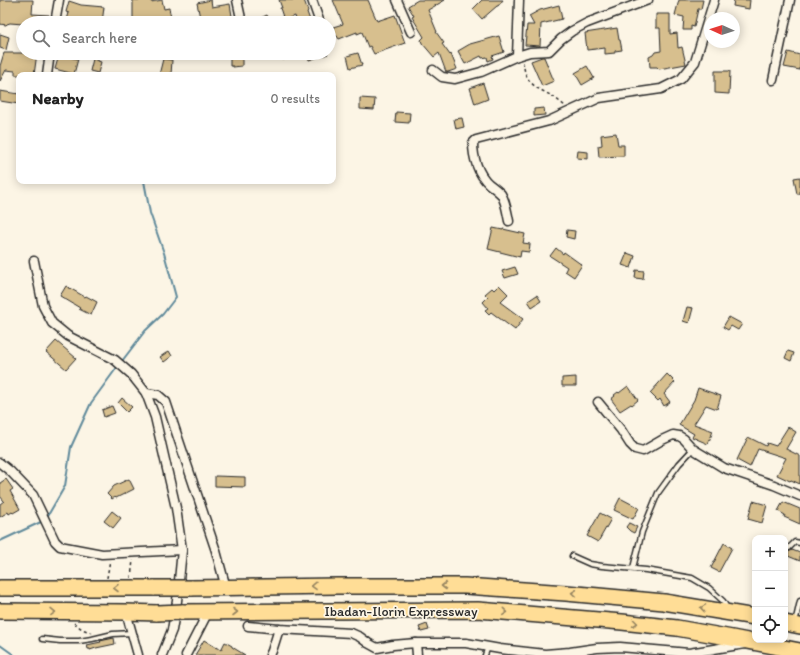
<!DOCTYPE html>
<meta charset="utf-8">
<style>
body{margin:0;font-family:Itim,sans-serif;background:#f2f2f2;color:#222}
.controls{position:absolute;right:12px;bottom:12px;display:grid;overflow:hidden;border-radius:8px;box-shadow:0 2px 10px #0003}
.controls button{width:36px;height:36px;display:grid;place-items:center;padding:0;border:0;border-bottom:1px solid #e0e0e0;background:#fff;color:#222;font:20px sans-serif}
.compass{position:absolute;left:704px;top:12px;width:36px;height:36px;border-radius:50%;background:#fff;box-shadow:0 2px 10px #0003;rotate:273deg}
.list{margin:0;padding:0;list-style:none}
h2{display:flex;justify-content:space-between;align-items:center;height:52px;margin:0;padding:0 16px;font-size:17px}
h2 small{font-size:13px;font-weight:400;color:#767676}
.icon{flex:none;width:22px;height:22px;fill:none;stroke:currentColor;stroke-width:2;stroke-linecap:round;stroke-linejoin:round}
.map{position:relative;flex:none;width:800px;height:655px;overflow:hidden}
.search{position:absolute;background:#fff;box-shadow:0 2px 10px #0003;left:16px;top:16px;width:320px;height:44px;display:flex;align-items:center;gap:10px;box-sizing:border-box;padding:0 14px;border-radius:22px;color:#767676;font-size:15px}
.panel{position:absolute;background:#fff;box-shadow:0 2px 10px #0003;left:16px;top:72px;width:320px;height:112px;border-radius:8px}
.map>svg:first-child{display:block}
</style>
<div class="map">
<svg width="800" height="655" viewBox="0 0 800 655">
<rect width="100%" height="100%" fill="#fcf5e5"/>
<filter id="ink" filterUnits="userSpaceOnUse"><feTurbulence type="fractalNoise" baseFrequency=".025" numOctaves="2"/><feDisplacementMap in="SourceGraphic" scale="8" xChannelSelector="R" yChannelSelector="G"/><feConvolveMatrix kernelMatrix="1 2 1 2 8 2 1 2 1" color-interpolation-filters="sRGB"/></filter>
<g filter="url(#ink)">
<g fill="none" stroke-linecap="round" stroke-linejoin="round">
<g stroke="#608a9b" stroke-width="2">
<path d="M122,361L145,331L163,314L176,297L164,253L150,213L144,181"/>
<path d="M47,517L65,486L71,447L91,403L118,366"/>
<path d="M0,541L43,521"/>
<path d="M0,645L14,655"/>
</g>
</g>
<g fill="#d7bf8e" stroke="#2b2b2b">
<path d="M0,0H33L32,14L49,15V23H23V24L10,23L7,24L6,25L0,24Z"/>
<path d="M133,0H151V2L162,0L164,9L169,8L172,23H159L158,18H140V23H133Z"/>
<path d="M211,0L212,7L230,4L233,22L223,23H201L197,3Z"/>
<path d="M279,0H304L308,11L307,12L311,23H297L295,16L284,20L280,8H282Z"/>
<path d="M333,0H368L377,21L395,15L405,43L374,54L370,46L368,47L362,32L357,34V32L339,39L337,36H336L333,27L343,24Z"/>
<path d="M418,0H445L428,10L437,32H436L444,43L442,44L450,55L451,54L457,69L448,72H446L439,53L434,57L422,43L421,40L424,37L412,17L414,16L408,6Z"/>
<path d="M482,0H503L498,6H497L482,19L473,9Z"/>
<path d="M679,0H703L701,9H698L694,27L691,26V30H683L684,17L675,15Z"/>
<path d="M734,0H750L749,9L733,6Z"/>
<path d="M69,1L81,5L104,7L102,23H66L69,13L66,12Z"/>
<path d="M559,5L562,19L541,24L540,46L525,45L527,25H534L529,16L540,10Z"/>
<path d="M656,14H670V34L677,33L678,48L682,47L686,64L659,69L657,67H650L649,57L653,55L655,52L661,51L660,28H656Z"/>
<path d="M267,15L271,23H250Z"/>
<path d="M617,28L619,40H620L622,50L615,51V53L605,54V48L587,50L585,33Z"/>
<path d="M0,34L9,37L6,50L0,48Z"/>
<path d="M499,36L504,52L492,56L493,59L488,61L487,57L482,58L481,56L465,64L458,51L470,44Z"/>
<path d="M788,52L800,55V70L784,67Z"/>
<path d="M4,53H37L34,75H15V71L6,70L0,81V66Z"/>
<path d="M260,53H274V54L256,60L254,55Z"/>
<path d="M280,53H299L283,60Z"/>
<path d="M307,53H327L328,54L309,60Z"/>
<path d="M358,53L362,65L350,68L347,56Z"/>
<path d="M59,55L78,59L74,74L55,69Z"/>
<path d="M230,56H242V66L233,67V66H230Z"/>
<path d="M542,57H544L554,81L542,86L531,61Z"/>
<path d="M93,59L101,62L98,73L90,71Z"/>
<path d="M163,59L172,60L171,75H159Z"/>
<path d="M587,66L594,78L582,85L575,73Z"/>
<path d="M715,71H730L729,94L715,93Z"/>
<path d="M483,83L488,99L475,104L470,88Z"/>
<path d="M0,91L19,94V104L0,101Z"/>
<path d="M360,98L375,99L374,110L360,109Z"/>
<path d="M544,108L545,115L534,116V109Z"/>
<path d="M396,112L410,113L409,123L395,122Z"/>
<path d="M462,118L464,127L456,129L454,119Z"/>
<path d="M616,133L618,145H624V156L599,157L598,146L602,145L601,135Z"/>
<path d="M578,151L588,152V159L577,158Z"/>
<path d="M800,177V194H797L794,178Z"/>
<path d="M493,228L503,230V229L525,234L523,243L530,244L529,252L521,251L520,257L488,249Z"/>
<path d="M567,230L575,231L574,239L566,237Z"/>
<path d="M556,248L563,254L564,252L582,265L574,277L565,271L567,267L550,256Z"/>
<path d="M627,253L635,256L631,268L622,265Z"/>
<path d="M515,267L518,274L505,278L502,271Z"/>
<path d="M636,270L644,271L643,279L635,278Z"/>
<path d="M499,285L508,294L500,302L523,319L515,330L491,312L489,314L485,310L488,308L483,302L488,297L485,294L492,288L494,290Z"/>
<path d="M66,286L85,297L86,296L97,302L91,315L79,309L80,308L60,296Z"/>
<path d="M537,295L541,301L532,307L528,301Z"/>
<path d="M687,307L693,308L689,323L683,321Z"/>
<path d="M729,317L742,324L738,330L731,326L728,330L723,327Z"/>
<path d="M56,341L76,358L66,369L46,352Z"/>
<path d="M169,351L172,356L164,362L160,357Z"/>
<path d="M788,351L794,353L791,361L785,358Z"/>
<path d="M667,374L675,382L664,394L670,402L664,406L660,399L658,401L650,393Z"/>
<path d="M576,377V386H562V378Z"/>
<path d="M628,386L638,400L632,405L631,404L620,411L611,399L615,396L614,395L618,392L619,393Z"/>
<path d="M698,388L721,396L717,409L706,405L694,424L713,431L708,444L692,437L694,434L679,425L694,400Z"/>
<path d="M122,398L132,407L127,412L118,403Z"/>
<path d="M112,406L115,413L104,417L102,410Z"/>
<path d="M788,427L796,432L786,449L800,456V484L791,480L790,481L777,475L786,458L758,449L750,467L737,460L748,437L766,446L767,443L776,446Z"/>
<path d="M215,476L245,477V487L215,486Z"/>
<path d="M6,479L13,489L10,491L20,509L13,513L12,512L9,514L8,512L0,517V504L4,501L0,496V483Z"/>
<path d="M129,479L134,489L116,498L115,497L112,499L107,494L114,486Z"/>
<path d="M620,498L639,508L633,519L614,510Z"/>
<path d="M753,501L767,505L762,523L748,519Z"/>
<path d="M783,502L800,509V524L784,517L785,515L778,511Z"/>
<path d="M112,511L121,518L113,528L104,521Z"/>
<path d="M600,513L611,519L598,542L587,536Z"/>
<path d="M629,523L637,527L634,533L630,531L626,527Z"/>
<path d="M724,543L732,548L719,572L711,568Z"/>
<path d="M785,546L786,549L788,551H790L792,550L800,553V561L788,556V552L785,551Z"/>
<path d="M427,624L429,630L421,632L419,627Z"/>
<path d="M114,638L115,644L96,648L90,650V649H88L87,645L101,642L100,641Z"/>
<path d="M204,640L217,648V647L221,650L225,642L232,646V647L245,655H195Z"/>
</g>
<g fill="none" stroke-linecap="round" stroke-linejoin="round">
<defs>
<g id="lane">
<path d="M789,548L795,542L800,543"/>
<path d="M785,555V554"/>
<path d="M572,556L590,564L602,566L646,570L692,578L709,588L723,601L727,608"/>
<path d="M633,568L642,532L658,493L679,464L693,449"/>
<path d="M795,623L800,601"/>
<path d="M42,639L60,641H79L92,639L113,634L132,633"/>
<path d="M485,655L488,647"/>
</g>
<g id="street">
<path d="M237,0L242,23"/>
<path d="M312,0L320,23"/>
<path d="M397,0L411,32"/>
<path d="M55,23L59,0"/>
<path d="M517,56L519,0"/>
<path d="M433,70L442,77L455,79L481,72L517,56L530,52L549,51L561,39L572,31L587,23L648,0"/>
<path d="M47,75L50,53"/>
<path d="M773,80L790,0"/>
<path d="M509,221C507,212 506,202 501,194C497,190 493,187 489,184C478,174 473,158 473,143L476,140L549,121L599,98L661,89L681,79L695,62L714,0"/>
<path d="M34,261L43,306L52,323L68,336L115,360L131,374L146,393L155,417L176,508L182,550L177,601L172,630L162,655"/>
<path d="M146,393L158,395L166,402L216,551L226,588"/>
<path d="M598,402L621,430L630,444L635,449L643,451L662,440L673,435L679,436L684,439L693,449L724,468L774,485L800,496"/>
<path d="M0,463L10,471L33,495L55,541L60,546L102,554L182,550"/>
<path d="M126,612L138,655"/>
<path d="M248,626L279,629L351,633L360,637L368,643L377,648L393,645L416,643H466L500,649L545,654L570,652L597,648L620,647L689,653L745,644"/>
<path d="M416,643L417,655"/>
<path d="M186,655L208,612"/>
<path d="M270,655L272,651L279,629"/>
</g>
<g id="highway">
<path d="M0,588H155"/>
<path d="M191,588L337,586H465L566,593L664,602L755,617"/>
<path d="M0,611L126,612L157,613"/>
<path d="M182,612L478,610L622,622L677,628L732,638L800,651"/>
<path d="M785,623L800,626"/>
</g>
</defs>
<use href="#lane" stroke="#2b2b2b" stroke-width="7"/>
<use href="#street" stroke="#2b2b2b" stroke-width="11"/>
<use href="#highway" stroke="#2b2b2b" stroke-width="18"/>
<g stroke="#2b2b2b" stroke-width="1.5" stroke-dasharray="3 3" stroke-linecap="butt">
<path d="M523,62L525,73L530,82L537,88L554,97L565,106"/>
<path d="M107,578L110,560"/>
<path d="M131,578L133,560"/>
<path d="M74,623L82,629L93,633"/>
</g>
<use href="#lane" stroke="#fcf5e5" stroke-width="4"/>
<use href="#street" stroke="#fcf5e5" stroke-width="8"/>
<use href="#highway" stroke="#ffdd96" stroke-width="15"/>
<defs>
<g id="highway-bridge">
<path d="M155,588H191"/>
<path d="M157,613L182,612"/>
</g>
</defs>
<use href="#highway-bridge" stroke="#2b2b2b" stroke-width="18" stroke-linecap="butt"/>
<use href="#highway-bridge" stroke="#ffdd96" stroke-width="15"/>
</g>
<defs><path id="oneway-chevron" d="M-2-3.5L2.5 0L-2 3.5" fill="none" stroke-width="1.6" stroke-linecap="round" stroke-linejoin="round"/></defs>
<g stroke="#958460">
<use href="#oneway-chevron" transform="translate(314 586) rotate(179)"/>
<use href="#oneway-chevron" transform="translate(444 586) rotate(180)"/>
<use href="#oneway-chevron" transform="translate(116 588) rotate(-180)"/>
<use href="#oneway-chevron" transform="translate(574 593) rotate(-174)"/>
<use href="#oneway-chevron" transform="translate(703 608) rotate(-171)"/>
<use href="#oneway-chevron" transform="translate(53 612) rotate(1)"/>
<use href="#oneway-chevron" transform="translate(235 612)"/>
<use href="#oneway-chevron" transform="translate(505 612) rotate(5)"/>
<use href="#oneway-chevron" transform="translate(635 623) rotate(7)"/>
</g>
</g>
<g text-anchor="middle" dominant-baseline="central" stroke-width="3.5" stroke-linejoin="round" paint-order="stroke">
<g font-size="14" fill="#2b2b2b" stroke="#fcf5e5">
<text x="401" y="611">Ibadan-Ilorin Expressway</text>
</g>
</g>
</svg>
<div class="controls">
<button>+</button>
<button>−</button>
<button><svg class="icon" aria-label="locate" viewBox="0 0 24 24"><circle cx="12" cy="12" r="6"/><path d="M12 2v4M12 18v4M2 12h4M18 12h4"/></svg></button>
</div>
<svg class="compass" viewBox="-18 -18 36 36"><path d="M0-13l5 13h-10z" fill="#e53935"/><path d="M0 13l5-13h-10z" fill="#767676"/></svg>
<div class="search"><svg class="icon" aria-label="search" viewBox="0 0 24 24"><circle cx="10" cy="10" r="6"/><path d="M15 15l6 6"/></svg>Search here</div>
<section class="panel">
<h2>Nearby<small>0 results</small></h2>
<ul class="list">
</ul>
</section>
</div>
